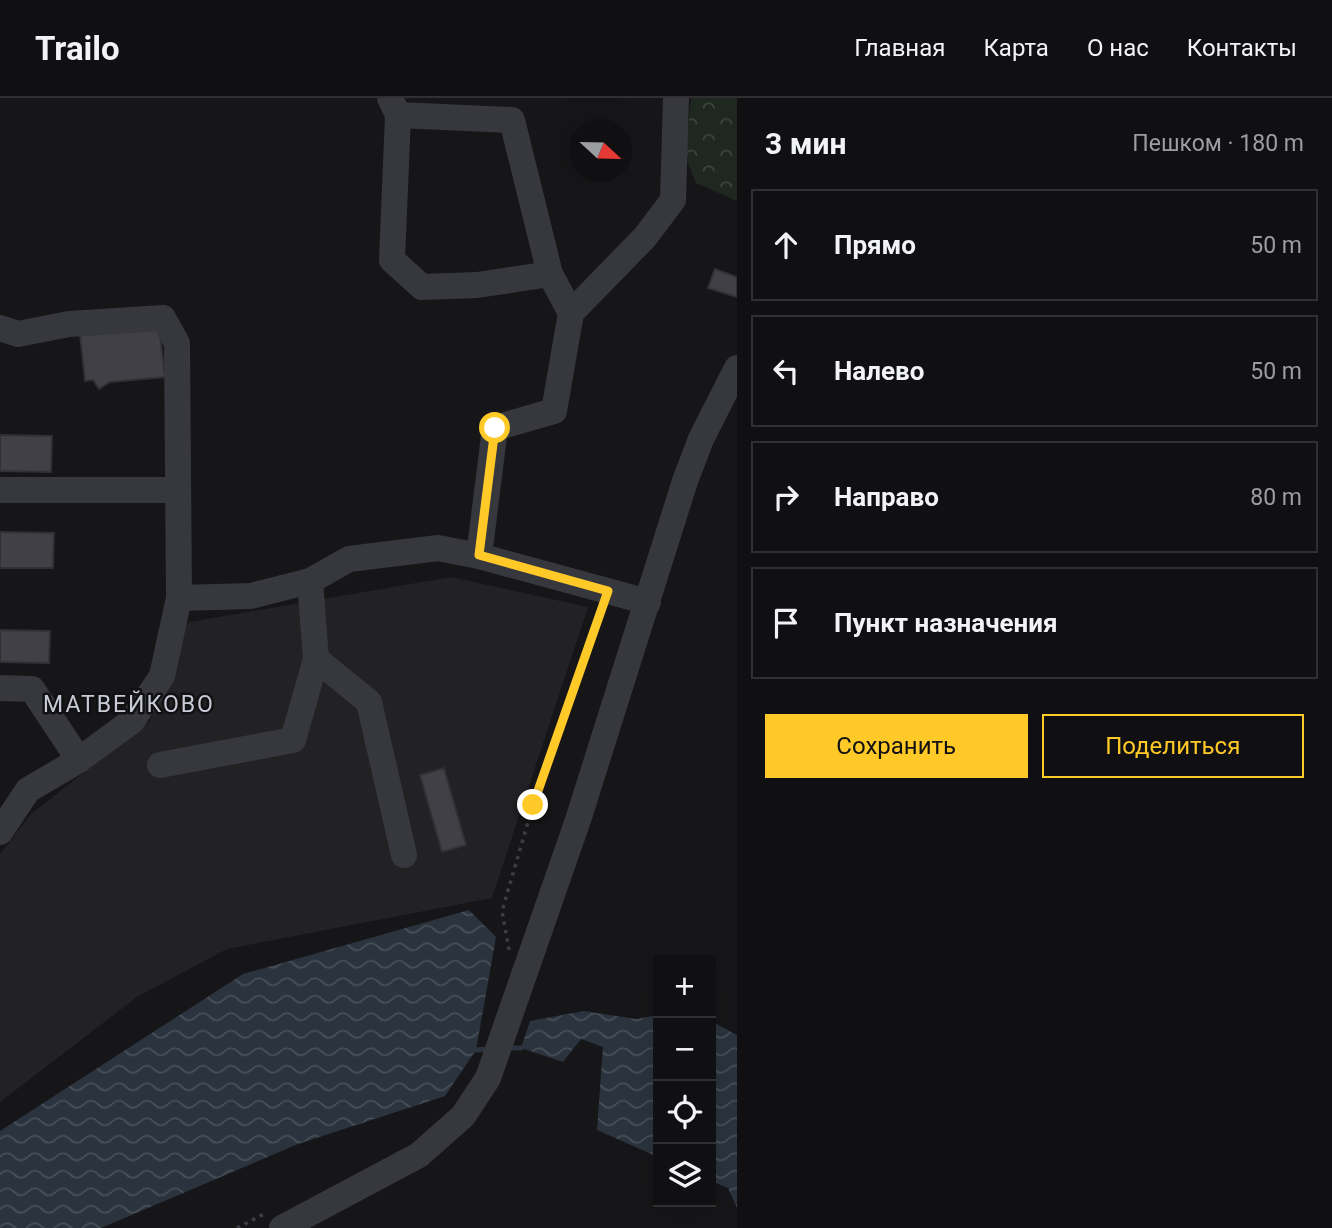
<!DOCTYPE html>
<html lang="ru">
<meta charset="utf-8">
<style>
body{margin:0;font-family:Roboto,sans-serif;background:#1e1e20;color:#f1f3f6}
.controls{position:absolute;right:21px;bottom:21px;display:grid;overflow:hidden;border-radius:0px;box-shadow:0 7px 28px #0002}
.controls button{width:63px;height:63px;display:grid;place-items:center;padding:0;border:0;border-bottom:2px solid #303032;background:#101012;color:#f1f3f6;font:35px sans-serif}
.compass{position:absolute;left:569px;top:21px;width:63px;height:63px;border-radius:50%;background:#101012;box-shadow:0 7px 28px #0002;rotate:112deg}
.stop{position:absolute;width:21px;height:21px;margin:-16px;border:5px solid #ffc927;border-radius:50%;background:#fff}
.stop.end{background:#ffc927;border-color:#fff;box-shadow:0 2px 7px #0008}
.list{margin:0;padding:0;list-style:none}
h2{display:flex;justify-content:space-between;align-items:center;height:91px;margin:0;padding:0 28px;font-size:30px}
h2 small{font-size:23px;font-weight:400;color:#9c9d9f}
.list li{display:grid;grid-template-columns:46px 1fr auto;gap:21px;align-items:center;box-sizing:border-box;height:112px;margin:0 14px 14px;padding:0 14px;border:2px solid #303032;border-radius:0px}
.list b{display:block;font-size:26px;white-space:nowrap}
.list em{font-size:23px;font-style:normal;color:#9c9d9f}
.actions{display:flex;gap:14px;padding:21px 28px}
.actions a{flex:1;padding:16px 0;border:2px solid #ffc927;border-radius:0px;text-align:center;font-size:24px;color:#ffc927}
.actions .main{background:#ffc927;color:#111}
.icon{flex:none;width:38px;height:38px;fill:none;stroke:currentColor;stroke-width:2;stroke-linecap:round;stroke-linejoin:round}
.map{position:relative;flex:none;width:737px;height:1130px;overflow:hidden}
header{display:flex;align-items:center;gap:42px;box-sizing:border-box;height:98px;padding:0 35px;background:#101012;border-bottom:2px solid #303032}
header strong{font-size:33px}
nav{display:flex;gap:38px;margin-inline-start:auto;font-size:24px}
main{display:flex}
aside{flex:1;background:#101012}
.map>svg:first-child{display:block}
</style>
<header>
<strong>Trailo</strong>
<nav><a>Главная</a><a>Карта</a><a>О нас</a><a>Контакты</a></nav>
</header>
<main>
<div class="map">
<svg width="737" height="1130" viewBox="0 0 737 1130">
<defs>
<pattern id="forest-crowns" width="20" height="18" patternUnits="userSpaceOnUse" patternTransform="scale(1.75)"><rect width="20" height="18" fill="#1e2720"/><path d="M2 6a3 3 0 1 1 6 0M12 15a3 3 0 1 1 6 0" fill="none" stroke="#3c443e"/></pattern>
<pattern id="water-waves" width="16" height="10" patternUnits="userSpaceOnUse" patternTransform="scale(1.75)"><rect width="16" height="10" fill="#2b343e"/><path d="M0 5q4-4 8 0t8 0" fill="none" stroke="#474f58"/></pattern>
</defs>
<rect width="100%" height="100%" fill="#161618"/>
<path fill="#222225" d="M451,479L588,509L492,800L227,851L137,899L0,1004V756L31,716L150,623L184,525Z"/>
<path fill="url(#forest-crowns)" d="M691,0H737V103L696,85L685,58Z"/>
<g fill="url(#water-waves)">
<path d="M469,812L496,839L476,952L445,998L298,1046L101,1130H0V1033L243,876Z"/>
<path d="M584,913L636,921L658,917V1059L597,1032L603,949L581,941L563,964L521,950L530,923Z"/>
<path d="M711,923L737,937V1110L728,1090L711,1083Z"/>
</g>
<g fill="none" stroke-linecap="round" stroke-linejoin="round">
<g stroke="#2b343e" stroke-width="5">
<path d="M506,950H521"/>
<path d="M476,952L490,951"/>
</g>
</g>
<g fill="#404046" stroke="#303035" stroke-width="2">
<path d="M715,171L737,179V199L708,190Z"/>
<path d="M159,228L165,279L110,284L99,291L93,282L85,283L80,236Z"/>
<path d="M0,337L52,338L51,374L0,373Z"/>
<path d="M0,434L54,435L53,470H0Z"/>
<path d="M0,532L50,533L49,565L0,564Z"/>
<path d="M444,670L466,747L442,754L420,677Z"/>
</g>
<g fill="none" stroke-linecap="round" stroke-linejoin="round">
<g stroke="#3d3e45" stroke-width="3.5" stroke-dasharray="3.5 5" stroke-linecap="butt">
<path d="M509,852L502,813L533,707L601,512"/>
<path d="M237,1130L264,1116"/>
</g>
<g stroke="#37373e" stroke-width="26">
<path d="M390,0L398,17L512,22L550,176L571,215"/>
<path d="M398,17L392,162L422,189L477,187L550,176"/>
<path d="M0,230L18,236L69,226L163,220L177,245L179,500"/>
<path d="M0,392H178"/>
<path d="M479,458L495,330L554,313L571,215L645,139L673,102L676,0"/>
<path d="M316,561L369,604L404,757"/>
<path d="M0,590L32,591L79,662"/>
<path d="M160,667L293,642L316,561L310,483L349,461L438,450L479,458L648,504"/>
<path d="M0,734L28,692L79,662L132,623L162,578L179,500L251,498L310,483"/>
<path d="M282,1130L419,1057L463,1018L488,980L578,722L685,383L701,341L737,270"/>
</g>
</g>
<g fill="none" stroke-linecap="round" stroke-linejoin="round">
<path stroke="#ffc927" stroke-width="9" d="M495,330L479,457L608,493L533,707"/>
</g>
<g text-anchor="middle" dominant-baseline="central" stroke-width="5" stroke-linejoin="round" paint-order="stroke">
<g font-size="23" letter-spacing="2" fill="#c8cbd5" stroke="#111113">
<text x="129" y="606">МАТВЕЙКОВО</text>
</g>
</g>
</svg>
<div class="controls">
<button>+</button>
<button>−</button>
<button><svg class="icon" aria-label="locate" viewBox="0 0 24 24"><circle cx="12" cy="12" r="6"/><path d="M12 2v4M12 18v4M2 12h4M18 12h4"/></svg></button>
<button><svg class="icon" aria-label="layers" viewBox="0 0 24 24"><path d="M12 4l9 5-9 5-9-5zM3 14l9 5 9-5"/></svg></button>
</div>
<svg class="compass" viewBox="-18 -18 36 36"><path d="M0-13l5 13h-10z" fill="#e53935"/><path d="M0 13l5-13h-10z" fill="#9c9d9f"/></svg>
<div class="stop" style="left:495px;top:330px"></div>
<div class="stop end" style="left:533px;top:707px"></div>
</div>
<aside>
<h2>3 мин<small>Пешком · 180 m</small></h2>
<ul class="list">
<li><svg class="icon" aria-label="ahead" viewBox="0 0 24 24"><path d="M12 20V5M6 11l6-6 6 6"/></svg><div><b>Прямо</b></div><em>50 m</em></li>
<li><svg class="icon" aria-label="left" viewBox="0 0 24 24"><path d="M17 20v-9H6M10 6l-5 5 5 5"/></svg><div><b>Налево</b></div><em>50 m</em></li>
<li><svg class="icon" aria-label="right" viewBox="0 0 24 24"><path d="M7 20v-9h11M14 6l5 5-5 5"/></svg><div><b>Направо</b></div><em>80 m</em></li>
<li><svg class="icon" aria-label="arrive" viewBox="0 0 24 24"><path d="M6 21V4h12l-3 4 3 4H6"/></svg><div><b>Пункт назначения</b></div></li>
</ul>
<div class="actions"><a class="main">Сохранить</a><a>Поделиться</a></div>
</aside>
</main>
